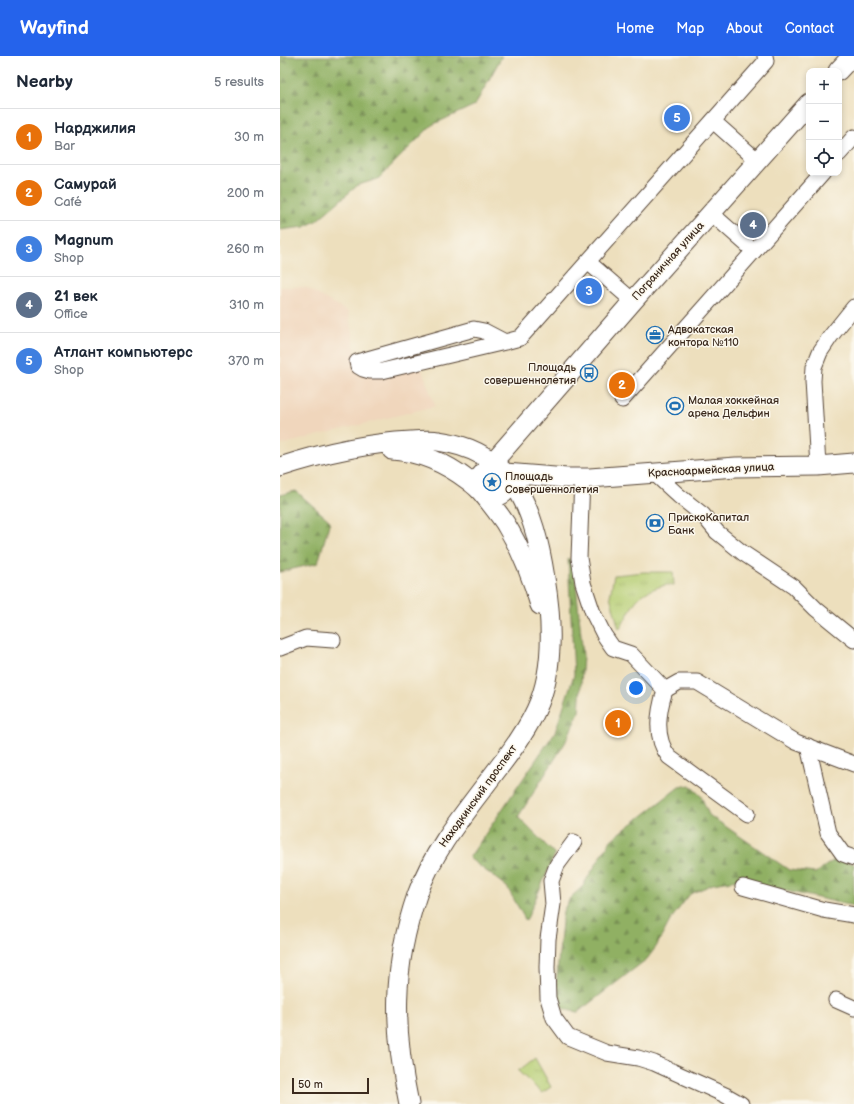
<!DOCTYPE html>
<meta charset="utf-8">
<style>
body{margin:0;font-family:"Balsamiq Sans",sans-serif;background:#f2f2f3;color:#1f2937}
.controls{position:absolute;right:12px;top:12px;display:grid;overflow:hidden;border-radius:8px;box-shadow:0 2px 6px #0003}
.controls button{width:36px;height:36px;display:grid;place-items:center;padding:0;border:0;border-bottom:1px solid #e0e1e3;background:#fff;color:#1f2937;font:20px sans-serif}
.scale{position:absolute;left:12px;bottom:10px;width:77px;box-sizing:border-box;padding-left:4px;border:2px solid #3b2a1e;border-top:0;font-size:11px;line-height:14px;white-space:nowrap;color:#3b2a1e;-webkit-text-stroke:3px #fbf7ec;paint-order:stroke}
.you{position:absolute;left:356px;top:632px;width:14px;height:14px;margin:-10px;border:3px solid #fff;border-radius:50%;background:#1a73e8;box-shadow:0 0 0 6px #1a73e833}
.badge{display:grid;place-items:center;width:26px;height:26px;border-radius:50%;background:#2563eb;color:#fff;font-size:13px;font-weight:700}
.pin{position:absolute;translate:-50% -50%;border:2px solid #fff;box-shadow:0 1px 4px #0006}
.list{margin:0;padding:0;list-style:none}
h2{display:flex;justify-content:space-between;align-items:center;height:52px;margin:0;padding:0 16px;font-size:17px}
h2 small{font-size:13px;font-weight:400;color:#747a83}
.list li{display:grid;grid-template-columns:26px 1fr auto;gap:12px;align-items:center;box-sizing:border-box;height:56px;padding:0 16px;border-top:1px solid #e0e1e3}
.list b{display:block;font-size:15px;white-space:nowrap}
.list p{margin:0;font-size:13px;white-space:nowrap;color:#747a83}
.list em{font-size:13px;font-style:normal;color:#747a83}
.icon{flex:none;width:22px;height:22px;fill:none;stroke:currentColor;stroke-width:2;stroke-linecap:round;stroke-linejoin:round}
.map{position:relative;flex:none;width:574px;height:1048px;overflow:hidden}
header{display:flex;align-items:center;gap:24px;box-sizing:border-box;height:56px;padding:0 20px;background:#2563eb;color:#fff}
header strong{font-size:19px}
nav{display:flex;gap:22px;margin-inline-start:auto;font-size:14px}
main{display:flex}
aside{flex:1;background:#fff}
.map>svg:first-child{display:block}
</style>
<header>
<strong>Wayfind</strong>
<nav><a>Home</a><a>Map</a><a>About</a><a>Contact</a></nav>
</header>
<main>
<aside>
<h2>Nearby<small>5 results</small></h2>
<ul class="list">
<li><span class="badge" style="background:#e8710a">1</span><div><b>Нарджилия</b><p>Bar</p></div><em>30 m</em></li>
<li><span class="badge" style="background:#e8710a">2</span><div><b>Самурай</b><p>Café</p></div><em>200 m</em></li>
<li><span class="badge" style="background:#3f7fe0">3</span><div><b>Magnum</b><p>Shop</p></div><em>260 m</em></li>
<li><span class="badge" style="background:#5c6f8a">4</span><div><b>21 век</b><p>Office</p></div><em>310 m</em></li>
<li><span class="badge" style="background:#3f7fe0">5</span><div><b>Атлант компьютерс</b><p>Shop</p></div><em>370 m</em></li>
</ul>
</aside>
<div class="map">
<svg width="574" height="1048" viewBox="0 0 574 1048">
<defs>
<pattern id="forest-firs" width="22" height="20" patternUnits="userSpaceOnUse"><rect width="22" height="20" fill="#90b064"/><path d="M5 1l3.5 6h-7zM16 11l3.5 6h-7z" fill="#778f52"/></pattern>
<pattern id="park-tufts" width="24" height="20" patternUnits="userSpaceOnUse"><rect width="24" height="20" fill="#b5cd72"/><path d="M3 7l-1-3M5 7V3M7 7l1-3M15 17l-1-3M17 17v-4M19 17l1-3" fill="none" stroke="#9db062"/></pattern>
</defs>
<rect width="100%" height="100%" fill="#fbf7ec"/>
<filter id="ink" filterUnits="userSpaceOnUse"><feTurbulence type="fractalNoise" baseFrequency=".025" numOctaves="2"/><feDisplacementMap in="SourceGraphic" scale="8" xChannelSelector="R" yChannelSelector="G"/><feConvolveMatrix kernelMatrix="1 2 1 2 8 2 1 2 1" color-interpolation-filters="sRGB"/></filter>
<filter id="wash" filterUnits="userSpaceOnUse"><feTurbulence type="fractalNoise" baseFrequency=".012" numOctaves="4" result="noise"/><feDisplacementMap in="SourceGraphic" scale="16" xChannelSelector="R" yChannelSelector="G"/><feGaussianBlur stdDeviation="0.9" result="paint"/><feColorMatrix in="noise" values="0 0 0 0 0 0 0 0 0 0 0 0 0 0 0 0 0 1.4 0 .05"/><feComposite in="paint" operator="in"/></filter>
<g filter="url(#wash)">
<rect width="100%" height="100%" fill="#eddfbd"/>
<path fill="#f0d6bc" d="M0,231H25L68,256L76,299L133,288L155,350L0,389Z"/>
<g fill="url(#forest-firs)" stroke="#666d41">
<path d="M0,0H222L195,49L152,69L98,123L78,129L36,165L24,171L0,174Z"/>
<path d="M16,435L50,465L38,507L0,516V439Z"/>
<path d="M288,502L294,506L303,600L299,656L285,687L238,761L275,798L246,865L227,831L189,802L275,676L294,619Z"/>
<path d="M410,729L421,740L429,759L509,814L535,817L557,802L574,808V850L457,824L433,828L410,838L391,863L376,891L367,903L298,956C284,954 280,953 275,940L283,855L290,842L302,831L331,784L399,731Z"/>
</g>
<g fill="url(#park-tufts)" stroke="#787c48">
<path d="M364,516H393L394,529C387,528 382,530 376,532C351,541 353,554 339,573L330,540L334,519Z"/>
<path d="M255,1002L271,1031L262,1037L238,1015Z"/>
</g>
</g>
<g filter="url(#ink)">
<g fill="none" stroke-linecap="round" stroke-linejoin="round">
<defs>
<g id="minor">
<path d="M433,65L478,105"/>
<path d="M559,98L574,81"/>
<path d="M431,157L474,195"/>
<path d="M308,206L353,245"/>
<path d="M225,286L204,275L194,273L77,306L78,310L83,313L90,315H102L225,286L240,282L486,5L485,0"/>
<path d="M342,344L543,117"/>
<path d="M538,410L533,325L534,311L540,296L550,281L574,251"/>
<path d="M374,417L399,440L423,459L437,476L463,497L514,531L536,553L574,584"/>
<path d="M302,422L299,502L303,527L313,557L324,579L333,592L351,598L385,634"/>
<path d="M0,592L26,582L53,584"/>
<path d="M385,634L399,626H417L516,686L574,708"/>
<path d="M385,634C378,657 374,681 389,701L467,758"/>
<path d="M528,690L548,777L563,798L574,802"/>
<path d="M294,786L277,809L271,825L273,848L268,883L267,911L268,942L274,962L288,981L327,997L358,1002L374,1007L445,1039L461,1048"/>
<path d="M463,831L544,854L574,859"/>
<path d="M556,944L574,952"/>
</g>
<g id="major">
<path d="M558,15L572,0"/>
<path d="M112,394C141,396 167,408 189,425C196,430 201,436 208,441C225,443 236,428 223,416"/>
<path d="M0,411C43,397 86,387 131,385C140,385 150,383 158,385C188,389 215,402 233,427C252,453 260,490 265,522C272,564 275,614 256,654C246,676 231,696 216,715C187,754 154,792 137,839C112,912 113,973 129,1048"/>
<path d="M225,417L287,422H310L456,411L538,410L574,407"/>
<path d="M260,549C252,521 241,493 225,467C217,455 208,444 199,433L198,427L199,422L353,245L529,47"/>
</g>
</defs>
<use href="#minor" stroke="#564536" stroke-width="17"/>
<use href="#major" stroke="#564536" stroke-width="21"/>
<use href="#minor" stroke="#fff" stroke-width="15"/>
<use href="#major" stroke="#fff" stroke-width="19"/>
</g>
</g>
<defs>
<symbol id="office-ring" viewBox="-11 -11 22 22"><circle r="9.5" fill="#fbf7ec" stroke="#1f6fb2" stroke-width="1.5"/><path d="M-6-3h4V-5.5h4V-3h4V5H-6ZM-1-4.5V-3h2v-1.5ZM-6 0V1H6V0Z" fill="#1f6fb2"/></symbol>
<symbol id="bus-ring" viewBox="-11 -11 22 22"><circle r="9.5" fill="#fbf7ec" stroke="#1f6fb2" stroke-width="1.5"/><path d="M-5-6H5V4H4V6H2V4H-2V6H-4V4H-5ZM-3.5-4V0h7V-4ZM-3.5 1.2v1.5H-2V1.2ZM2 1.2v1.5H3.5V1.2Z" fill="#1f6fb2"/></symbol>
<symbol id="stadium-ring" viewBox="-11 -11 22 22"><circle r="9.5" fill="#fbf7ec" stroke="#1f6fb2" stroke-width="1.5"/><path d="M0-5a6.5 5 0 1 0 0 10a6.5 5 0 1 0 0-10ZM-3.5-1.8h7v3.6h-7Z" fill="#1f6fb2"/></symbol>
<symbol id="sight-ring" viewBox="-11 -11 22 22"><circle r="9.5" fill="#fbf7ec" stroke="#1f6fb2" stroke-width="1.5"/><path d="M0-6L1.8-2.2L6-1.7L2.9 1.2L3.7 5.4L0 3.3L-3.7 5.4L-2.9 1.2L-6-1.7L-1.8-2.2Z" fill="#1f6fb2"/></symbol>
<symbol id="bank-ring" viewBox="-11 -11 22 22"><circle r="9.5" fill="#fbf7ec" stroke="#1f6fb2" stroke-width="1.5"/><path d="M-6-4H6V4H-6ZM0-2.3a2.3 2.3 0 1 0 0 4.6a2.3 2.3 0 1 0 0-4.6Z" fill="#1f6fb2"/></symbol>
</defs>
<g fill-rule="evenodd">
<use href="#office-ring" x="365" y="269" width="20" height="20"/>
<use href="#bus-ring" x="299" y="307" width="20" height="20"/>
<use href="#stadium-ring" x="385" y="340" width="20" height="20"/>
<use href="#sight-ring" x="202" y="416" width="20" height="20"/>
<use href="#bank-ring" x="365" y="457" width="20" height="20"/>
</g>
<g text-anchor="middle" dominant-baseline="central" stroke-width="3" stroke-linejoin="round" paint-order="stroke">
<g font-size="11" fill="#3b2a1e" stroke="#fbf7ec">
<text transform="translate(388 205) rotate(-48)">Пограничная улица</text>
<text transform="translate(431 414) rotate(-3)">Красноармейская улица</text>
<text transform="translate(198 740) rotate(-54)">Находкинский проспект</text>
</g>
<g font-size="11" fill="#3b2a1e" stroke="#fbf7ec" text-anchor="start">
<text x="388" y="273">Адвокатская<tspan x="388" dy="13">контора №110</tspan></text>
<text x="296" y="311" text-anchor="end">Площадь<tspan x="296" dy="13">совершеннолетия</tspan></text>
<text x="408" y="344">Малая хоккейная<tspan x="408" dy="13">арена Дельфин</tspan></text>
<text x="225" y="420">Площадь<tspan x="225" dy="13">Совершеннолетия</tspan></text>
<text x="388" y="461">ПрискоКапитал<tspan x="388" dy="13">Банк</tspan></text>
</g>
</g>
</svg>
<div class="controls">
<button>+</button>
<button>−</button>
<button><svg class="icon" aria-label="locate" viewBox="0 0 24 24"><circle cx="12" cy="12" r="6"/><path d="M12 2v4M12 18v4M2 12h4M18 12h4"/></svg></button>
</div>
<div class="scale">50 m</div>
<div class="you"></div>
<div class="pin badge" style="left:338px;top:667px;background:#e8710a">1</div>
<div class="pin badge" style="left:342px;top:329px;background:#e8710a">2</div>
<div class="pin badge" style="left:309px;top:235px;background:#3f7fe0">3</div>
<div class="pin badge" style="left:473px;top:169px;background:#5c6f8a">4</div>
<div class="pin badge" style="left:397px;top:62px;background:#3f7fe0">5</div>
</div>
</main>
